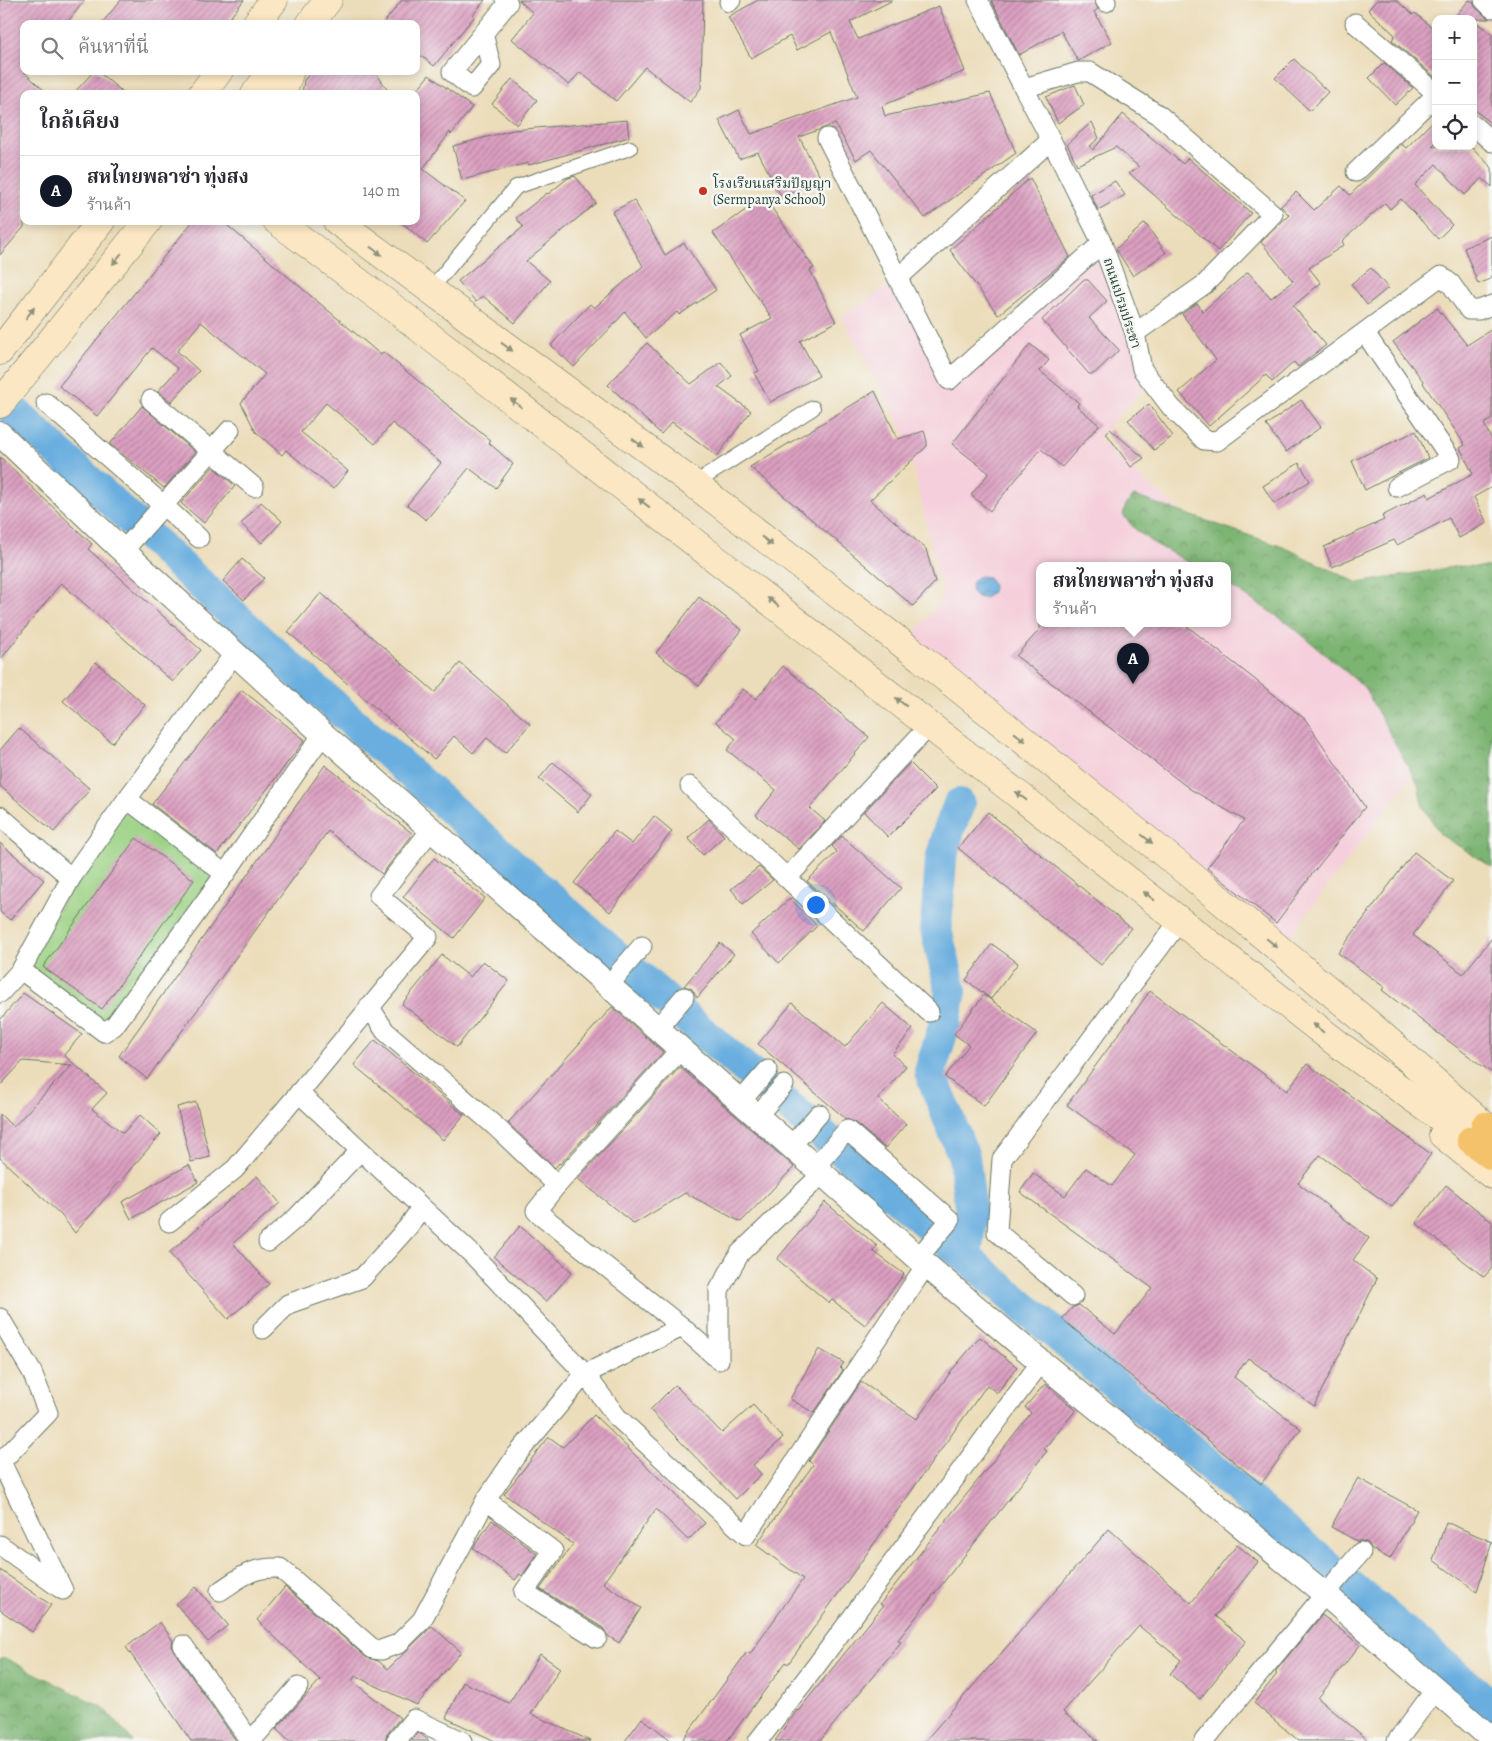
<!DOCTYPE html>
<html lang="th">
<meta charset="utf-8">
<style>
body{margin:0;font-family:Alegreya,"Noto Serif Thai",serif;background:#f7f7f7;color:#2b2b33}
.controls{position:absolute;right:15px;top:15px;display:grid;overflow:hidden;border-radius:10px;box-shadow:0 2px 8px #0003}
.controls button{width:45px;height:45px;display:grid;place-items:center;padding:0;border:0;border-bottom:1px solid #e1e1e2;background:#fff;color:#2b2b33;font:25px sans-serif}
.you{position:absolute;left:815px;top:904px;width:18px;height:18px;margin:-12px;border:4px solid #fff;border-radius:50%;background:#1a73e8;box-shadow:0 0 0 8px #1a73e833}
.badge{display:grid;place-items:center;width:32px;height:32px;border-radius:50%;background:#111827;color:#fff;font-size:16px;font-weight:700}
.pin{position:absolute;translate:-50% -41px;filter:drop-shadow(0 1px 2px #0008)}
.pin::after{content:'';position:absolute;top:26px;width:18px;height:15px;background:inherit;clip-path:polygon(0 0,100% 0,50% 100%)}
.popup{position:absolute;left:1036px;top:562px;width:195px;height:65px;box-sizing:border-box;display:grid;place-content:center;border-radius:10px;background:#fff;filter:drop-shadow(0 1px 4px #0005);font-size:16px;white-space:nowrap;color:#7c7c81}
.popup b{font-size:19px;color:#2b2b33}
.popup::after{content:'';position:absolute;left:50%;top:100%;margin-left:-10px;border:10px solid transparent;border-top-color:#fff}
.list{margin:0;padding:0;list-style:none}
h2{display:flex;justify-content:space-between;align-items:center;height:65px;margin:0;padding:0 20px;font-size:21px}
h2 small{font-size:16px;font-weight:400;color:#7c7c81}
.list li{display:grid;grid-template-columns:32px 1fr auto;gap:15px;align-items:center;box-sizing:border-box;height:70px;padding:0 20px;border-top:1px solid #e1e1e2}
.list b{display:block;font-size:19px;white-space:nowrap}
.list p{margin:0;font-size:16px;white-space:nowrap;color:#7c7c81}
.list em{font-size:16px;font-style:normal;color:#7c7c81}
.icon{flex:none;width:28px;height:28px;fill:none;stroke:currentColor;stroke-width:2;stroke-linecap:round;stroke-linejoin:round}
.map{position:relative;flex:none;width:1492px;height:1741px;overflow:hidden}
.search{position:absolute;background:#fff;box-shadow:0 2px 8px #0003;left:20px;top:20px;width:400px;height:55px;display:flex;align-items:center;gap:12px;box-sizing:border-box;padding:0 18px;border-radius:10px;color:#7c7c81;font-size:19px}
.panel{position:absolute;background:#fff;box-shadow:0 2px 8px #0003;left:20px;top:90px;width:400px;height:135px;border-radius:10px}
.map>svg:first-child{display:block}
</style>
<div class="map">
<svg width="1492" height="1741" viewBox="0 0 1492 1741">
<defs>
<pattern id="forest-crowns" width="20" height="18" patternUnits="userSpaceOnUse" patternTransform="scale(1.25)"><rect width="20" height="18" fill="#7cb472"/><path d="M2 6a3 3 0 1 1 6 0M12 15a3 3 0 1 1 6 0" fill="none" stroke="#65945e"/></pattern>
<pattern id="water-waves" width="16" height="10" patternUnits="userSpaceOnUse" patternTransform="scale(1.25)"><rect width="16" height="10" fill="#69aedf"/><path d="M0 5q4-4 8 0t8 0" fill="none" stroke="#568fb6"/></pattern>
<pattern id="building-hatch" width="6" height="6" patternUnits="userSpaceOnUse" patternTransform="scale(1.25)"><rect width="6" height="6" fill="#dc9fc1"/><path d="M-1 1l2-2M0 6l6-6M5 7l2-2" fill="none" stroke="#b2839e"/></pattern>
</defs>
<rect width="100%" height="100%" fill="#f6f6f2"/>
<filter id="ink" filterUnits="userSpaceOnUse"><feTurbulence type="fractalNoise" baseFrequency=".02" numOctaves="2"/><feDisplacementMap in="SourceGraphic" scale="10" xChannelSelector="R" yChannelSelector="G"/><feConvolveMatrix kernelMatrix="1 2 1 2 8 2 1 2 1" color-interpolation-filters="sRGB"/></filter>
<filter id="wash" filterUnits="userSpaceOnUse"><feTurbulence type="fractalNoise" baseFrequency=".0096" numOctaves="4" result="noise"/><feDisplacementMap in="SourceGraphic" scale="20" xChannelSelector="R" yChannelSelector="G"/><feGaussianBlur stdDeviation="1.12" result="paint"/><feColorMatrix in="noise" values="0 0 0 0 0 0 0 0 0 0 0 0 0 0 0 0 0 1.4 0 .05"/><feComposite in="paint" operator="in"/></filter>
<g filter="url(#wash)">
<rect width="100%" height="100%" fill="#ecddba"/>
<path fill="#f5cfdb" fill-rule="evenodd" d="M1102,243L1151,381L1097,439L1357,665L1429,753L1280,949L905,647L943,597L906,436L842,317L898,278L949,380ZM1039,565H1227V623H1039Z"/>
<g fill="url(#forest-crowns)" stroke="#4e7853">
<path d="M1134,496L1286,548L1358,583L1458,566L1492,567V867L1441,835L1423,807L1418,784L1364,687L1288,623L1227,584V565H1193L1150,541L1135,529L1123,515L1126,505Z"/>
<path d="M0,1658H5L104,1708L133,1741H0Z"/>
</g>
<path fill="#9bd284" stroke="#5d885c" d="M127,799L225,874L104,1032L21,970Z"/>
<circle fill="url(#water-waves)" stroke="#44768a" cx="982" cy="587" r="11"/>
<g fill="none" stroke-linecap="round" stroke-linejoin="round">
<g stroke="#69aedf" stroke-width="32">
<path d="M0,398L267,646L686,1018L1333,1571"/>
<path d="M959,804L949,830L941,860L936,929L951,991L944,1026L930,1072L964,1157L971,1214L966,1257"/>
<path d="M1351,1586L1492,1706"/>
</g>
</g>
<g id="blocks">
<g fill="url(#building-hatch)">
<path d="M0,0H85L66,24H24V72L48,94H24V227L0,255Z"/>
<path d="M121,0H244L225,24H101Z"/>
<path d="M402,0H485L473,15L474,17L434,66L416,52V24H383Z"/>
<path d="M519,0H703L701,88L690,102L645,67L616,101L580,72L569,85L512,39L533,13Z"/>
<path d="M758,0H893L850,22L858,39L939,6L965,71L882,106L885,116L990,93L1016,153L925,218L871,150L856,160L835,124L799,137L820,177L782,198L758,152L739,159L719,120L739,110L751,134L857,97L831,32L797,50L790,36L751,58L728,17Z"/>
<path d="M991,0H1094L1098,9L1094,12L1112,42L1078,61L1061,31L1019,55Z"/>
<path d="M1377,0H1396L1413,15L1415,13L1436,31V78L1392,40L1395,35L1368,10Z"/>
<path d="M1469,0L1473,2L1476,8L1489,19H1453Z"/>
<path d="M1473,20L1492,34V125L1473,108Z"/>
<path d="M1294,59L1328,92L1310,111L1275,78Z"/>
<path d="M1384,63L1413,88L1395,105L1369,78Z"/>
<path d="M94,71H97L125,94H73Z"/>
<path d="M312,71H375L390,94H302L304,80Z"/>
<path d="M429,75L472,107L451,135L450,132L423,169L465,201L427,244L400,221H416V91Z"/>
<path d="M512,79L537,100L517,125L492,104Z"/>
<path d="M1075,85L1084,105L1058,123L1046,97Z"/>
<path d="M1123,114L1183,164L1188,158L1251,213L1218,251L1129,173L1139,167L1116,147L1077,165L1067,144L1092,122L1099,138L1090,146L1093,150Z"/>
<path d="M1436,118V142L1432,146H1471L1492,168V187L1482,178L1465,195L1436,164L1415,185L1452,225L1438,239L1401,199L1390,209L1385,203L1342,241L1344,245L1309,268L1321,283L1293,306L1326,345L1298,367L1294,362L1272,382L1266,375L1209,426L1179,392L1216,360L1182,314L1197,303L1203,311L1248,272L1271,298L1293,281L1261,242L1289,215L1281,206L1296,192L1314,210L1341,186L1350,195L1402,144L1406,148Z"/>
<path d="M627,120L629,137L529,165L528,163L462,180L453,146L513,130Z"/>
<path d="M575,176L596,203L526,261L550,281L515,323L483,296L476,302L458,281L523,227L516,218L547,193L548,194L568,178Z"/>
<path d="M1030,178L1070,257L998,315L950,250Z"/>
<path d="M1115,181L1125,195L1098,210L1091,195Z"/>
<path d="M764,197L814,268L810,270L836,322L800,341L819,376L770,402L754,373L759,371L740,335L772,318L713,233Z"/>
<path d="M634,200L665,255L684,243L716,290L679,315L677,312L646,338L625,312L574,367L551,345L590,304L594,308L643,266L612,212Z"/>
<path d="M193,221H222L381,355L383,352L491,441L489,443L513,464L496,488L469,468L426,520L407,505L441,463L392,423L375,444L326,403L301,432L348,471L333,489L286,450L282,455L256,432L241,403L265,374L201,322L177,351L199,371L171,402L158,391L178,369L152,348L97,416L59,386Z"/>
<path d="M1145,223L1166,253L1133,276L1116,249Z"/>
<path d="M1492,236V278L1478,284L1464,248Z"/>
<path d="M1371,268L1388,288L1367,305L1351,284Z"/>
<path d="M1083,280H1088L1107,301L1089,318L1119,350L1094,374H1089L1042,320Z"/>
<path d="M1437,308L1467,345L1492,329V419L1484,424L1492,440V487L1474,497L1487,523L1459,538L1449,518L1397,545L1394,540L1332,567L1324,547L1384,520L1382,516L1427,493L1429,498L1473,474L1460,448L1465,445L1423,383L1424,382L1393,342Z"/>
<path d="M647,343L691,384L721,362L732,376L718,387L751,411L717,456L672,422L661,434L608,385Z"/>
<path d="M1030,344L1049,360L1040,371L1079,403L1077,406L1099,425L1062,467L1041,449L990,511L971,495L989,473L952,444Z"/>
<path d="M875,391L898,439L924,431L927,442V446L870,500L926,549L935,582L913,606L750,467Z"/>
<path d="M1301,400L1321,427L1286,452L1266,425Z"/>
<path d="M1149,404L1173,436L1154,450L1128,420Z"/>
<path d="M142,406L195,452L164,488L110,444Z"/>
<path d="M1110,429L1144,458L1131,467L1106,433Z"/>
<path d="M1416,431L1428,458L1365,490L1352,461Z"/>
<path d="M0,457L92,544L88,549L201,650L173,682L61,583L0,660Z"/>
<path d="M1299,463L1310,481L1274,504L1263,486Z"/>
<path d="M213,467L235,486L204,523L181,503Z"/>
<path d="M261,502L282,521L262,543L241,524Z"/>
<path d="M242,559L264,578L244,600L223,581Z"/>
<path d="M321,593L435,692L460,663L530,724L505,753L487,738L473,753L454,736L434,759L288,632Z"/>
<path d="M699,597L742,630L699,686L656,653Z"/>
<path d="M1040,623H1183L1305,719L1365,807L1308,879H1309L1276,923L1207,868L1244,820L1190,789L1016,656L1040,629Z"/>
<path d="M96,662L145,705L112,743L63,701Z"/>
<path d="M783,666L869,737L810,808L825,821L799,849L756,815L776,790L727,750L736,739L716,722L743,689L756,699Z"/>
<path d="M242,690L305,740L217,854L152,804Z"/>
<path d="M19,728L90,789L54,832L0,786V750Z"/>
<path d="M553,762L592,794L578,812L539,779Z"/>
<path d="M910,763L936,789L888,837L864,812Z"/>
<path d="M325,765L413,834L382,874L328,831L147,1079L119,1056Z"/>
<path d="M988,812L1131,928L1101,965L958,848Z"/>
<path d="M654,816L672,831L610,912L574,883L615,831L632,844Z"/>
<path d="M709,819L724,836L703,855L688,838Z"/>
<path d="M842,836L901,888L864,931L807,881L837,852L832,846Z"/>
<path d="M136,838L194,880L102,1009L43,967Z"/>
<path d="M0,843L44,880L10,920L0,912Z"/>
<path d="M1414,852L1453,881L1413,935L1463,974L1492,938V1073L1435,1031L1382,990L1384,987L1338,953Z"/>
<path d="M434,858L485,898L454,938L403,897Z"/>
<path d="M759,867L773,880L743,904L731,889Z"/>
<path d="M790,898L817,926L779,963L751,934Z"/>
<path d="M720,943L734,954L697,998L692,989L684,986Z"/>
<path d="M992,944L1018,963L991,999L966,980Z"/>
<path d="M442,955L470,977L483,961L509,981L457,1047L402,1004Z"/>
<path d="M1150,991L1287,1091L1307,1064L1431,1154L1392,1207L1320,1155L1298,1183L1369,1238L1353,1260L1377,1279L1314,1406L1248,1358L1234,1377L1301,1429L1261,1484L1062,1319L1073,1307L1079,1305L1115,1334L1152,1288L1020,1192L1033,1173L1065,1196L1086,1168L1112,1186L1135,1155L1067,1105Z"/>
<path d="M23,993L82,1034L64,1055L107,1093L92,1109L123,1133L140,1115L161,1134L75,1233L61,1215L0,1158V1114L13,1127L72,1065L23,1061L0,1086V1020Z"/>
<path d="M984,995L1037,1033L984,1106L945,1077L969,1045L954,1034Z"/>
<path d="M792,1003L845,1047L883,1003L913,1029L892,1054L906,1066L878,1099L906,1124L885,1148L854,1122L846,1119L758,1044Z"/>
<path d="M612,1007L663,1052L560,1164L559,1163L555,1168L508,1123Z"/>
<path d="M375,1040L464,1115L443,1140L354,1065Z"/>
<path d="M680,1067L794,1167L741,1222L685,1193L634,1224L578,1179Z"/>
<path d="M196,1102L210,1157L191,1162L177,1107Z"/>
<path d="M189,1165L198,1182L131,1219L122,1202Z"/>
<path d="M257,1176L280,1203L233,1243L269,1284L228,1319L169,1253Z"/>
<path d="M1446,1185L1492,1222V1268L1484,1277L1416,1223Z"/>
<path d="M825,1202L877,1246L873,1251L904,1274L865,1325L832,1300L829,1303L777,1259Z"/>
<path d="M520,1226L572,1272L546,1302L494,1257Z"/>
<path d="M980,1337L1017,1367L997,1393L987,1385L788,1664L786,1662L727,1741H682L747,1652L750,1654L803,1579L756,1545L813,1465L809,1461L861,1382L917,1419L952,1370Z"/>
<path d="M819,1349L844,1363L840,1368L843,1370L814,1413L790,1399Z"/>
<path d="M1045,1384L1076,1410L1044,1449L1047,1451L898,1640L901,1642L820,1741H775L797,1710L798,1711L883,1606L880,1604L1031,1413L1025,1407Z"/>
<path d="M675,1385L722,1433L753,1405L783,1438L753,1465L761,1474L736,1499L650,1410Z"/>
<path d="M594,1415L705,1523L688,1540L656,1509L603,1583L641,1608L619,1643L608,1636L603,1628L540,1589L573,1544L504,1494L549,1437L563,1447Z"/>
<path d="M1358,1478L1417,1510L1390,1559L1372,1549L1368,1543L1363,1541H1357L1331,1527Z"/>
<path d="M492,1520L537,1554L522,1576L520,1574L515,1580L473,1548Z"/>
<path d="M1446,1522L1492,1542L1477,1591L1433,1560Z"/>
<path d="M1109,1529L1191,1603L1237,1545L1258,1562L1215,1616L1246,1641L1200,1699L1170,1674L1181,1660L1139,1626L1063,1712L1098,1741H925Z"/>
<path d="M0,1570L51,1605L32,1632L0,1610Z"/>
<path d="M196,1587L228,1625L208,1642L176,1604Z"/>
<path d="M285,1587L366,1657L378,1661L388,1669L432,1626L461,1652L417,1705L355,1676L352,1681L400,1718L387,1734L385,1741H289L276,1729L320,1680L257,1620Z"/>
<path d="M1322,1615L1360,1645L1318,1698L1369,1741H1299L1254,1703L1277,1674L1275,1672Z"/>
<path d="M160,1622L173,1641L172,1646L174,1651L236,1741H191L126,1647Z"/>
<path d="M540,1654L560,1668L531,1714L591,1741H495L446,1718L463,1682L509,1703Z"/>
<path d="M642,1718L672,1741H625Z"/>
<path d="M417,1733L421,1734L429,1741H411Z"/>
</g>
</g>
</g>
<g filter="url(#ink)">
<use href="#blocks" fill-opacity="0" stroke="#677563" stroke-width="1"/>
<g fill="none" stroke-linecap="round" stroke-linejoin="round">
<defs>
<g id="pedestrian">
<path d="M430,290L516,187L630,148"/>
<path d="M694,484L813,408"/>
</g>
<g id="minor">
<path d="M978,0L1051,140L1102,243L1135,333L1142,369L1171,407L1204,440L1217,441L1441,276L1451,284L1469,310H1479L1492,305"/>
<path d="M1105,0L1106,2"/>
<path d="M1484,0L1492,8"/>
<path d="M729,2L731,0"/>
<path d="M1355,23L1436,93"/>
<path d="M483,33L491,65L472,88L452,72L508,3L505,0"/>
<path d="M1024,88L1078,72H1090L1159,115L1273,214L1205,284L1135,333"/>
<path d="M1473,125L1492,142"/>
<path d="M827,138L949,380L1102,243"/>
<path d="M1356,172L1436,95"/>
<path d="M898,278L1051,140"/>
<path d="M1365,333L1451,459L1397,487"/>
<path d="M151,400L254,487"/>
<path d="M46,403L163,505L199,538"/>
<path d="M123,551L230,430"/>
<path d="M690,786L787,878"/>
<path d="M127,799L225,874"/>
<path d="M0,816L71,878"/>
<path d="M21,970L104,1032L114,1026L225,874L323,734"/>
<path d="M609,987L618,974L642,946"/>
<path d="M0,993L21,970L71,878L127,799L234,654"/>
<path d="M369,1006L385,1031L495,1126L557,1185L680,1050"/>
<path d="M929,1012L787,878L930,725"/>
<path d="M657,1029L684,997"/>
<path d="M740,1102L768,1070"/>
<path d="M757,1116L784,1085"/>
<path d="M791,1146L819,1114"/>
<path d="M815,1167L847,1130L950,1220L918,1258"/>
<path d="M557,1185L536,1211L682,1327L585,1374L617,1417L746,1535L926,1265"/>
<path d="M169,1222L235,1169L299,1093"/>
<path d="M268,1242L296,1218L360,1151"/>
<path d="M1073,1296L997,1232L1002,1159L1180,920"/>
<path d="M0,1318L32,1372L48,1413L1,1462L63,1590"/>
<path d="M682,1327L719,1360V1290L740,1253L822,1174"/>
<path d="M263,1329L288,1304L362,1278L408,1227L421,1208"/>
<path d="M486,1500L553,1551L524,1592L597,1638"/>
<path d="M0,1545L60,1588"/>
<path d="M220,1591C243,1576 251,1567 280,1568L373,1649L381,1650L398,1644L422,1620L486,1500L515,1457L585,1374L473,1255L299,1093L428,937L379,896L431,830"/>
<path d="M183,1645L250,1741"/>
<path d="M251,1741L298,1687"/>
<path d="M396,1741L414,1719L462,1741"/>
<path d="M758,1741L816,1666L1041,1362"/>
<path d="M1204,1741L1325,1594L1361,1552"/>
<path d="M1397,1741L1435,1690"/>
</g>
<path id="tertiary" d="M0,434L123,551L323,734L926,1265L1041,1362L1325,1594L1492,1739"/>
<g id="secondary">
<path d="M256,24L274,0"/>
<path d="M310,24L328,0"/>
<path d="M202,94L219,71"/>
<path d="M255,94L272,71"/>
<path d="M282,94L290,71"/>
<path d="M277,221L400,313L1342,1047L1471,1140"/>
<path d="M337,221L694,484L921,658L1181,867L1369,1024L1485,1126"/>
<path d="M0,351L101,221"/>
<path d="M0,404L148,221"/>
<path d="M1443,1135L1492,1175"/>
</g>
<g id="trunk">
<path d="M1485,1126L1492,1131"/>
<path d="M1471,1140L1492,1156"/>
</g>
</defs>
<use href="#pedestrian" stroke="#677563" stroke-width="16"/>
<use href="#minor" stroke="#677563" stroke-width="21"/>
<use href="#tertiary" stroke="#677563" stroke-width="26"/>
<use href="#secondary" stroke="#677563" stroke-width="29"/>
<use href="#trunk" stroke="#677563" stroke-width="29"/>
<use href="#pedestrian" stroke="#fff" stroke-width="14"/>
<use href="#minor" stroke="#fff" stroke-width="19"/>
<use href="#tertiary" stroke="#fff" stroke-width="24"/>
<use href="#secondary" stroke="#fbe7c3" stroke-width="28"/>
<use href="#trunk" stroke="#f4c26a" stroke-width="28"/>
</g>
<defs><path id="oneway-solid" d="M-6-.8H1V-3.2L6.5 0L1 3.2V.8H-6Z" transform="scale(1.25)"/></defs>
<g fill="#8d927c">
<use href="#oneway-solid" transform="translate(376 251) rotate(36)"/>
<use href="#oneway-solid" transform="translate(117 259) rotate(129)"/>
<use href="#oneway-solid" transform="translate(30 313) rotate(-52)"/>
<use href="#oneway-solid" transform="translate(507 347) rotate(36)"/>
<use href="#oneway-solid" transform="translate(516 403) rotate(-142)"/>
<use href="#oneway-solid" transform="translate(638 443) rotate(36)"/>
<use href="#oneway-solid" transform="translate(644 503) rotate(-142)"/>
<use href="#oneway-solid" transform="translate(767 541) rotate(38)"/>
<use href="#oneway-solid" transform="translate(773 602) rotate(-142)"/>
<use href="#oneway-solid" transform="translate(901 702) rotate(-142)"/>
<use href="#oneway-solid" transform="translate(1020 737) rotate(38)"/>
<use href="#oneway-solid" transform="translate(1021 796) rotate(-142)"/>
<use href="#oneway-solid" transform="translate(1147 839) rotate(39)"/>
<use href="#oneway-solid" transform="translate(1149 896) rotate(-142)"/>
<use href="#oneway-solid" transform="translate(1272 943) rotate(40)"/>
<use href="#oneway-solid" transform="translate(1318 1028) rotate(-142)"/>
</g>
</g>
<circle fill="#c8321e" stroke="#f6f6f2" stroke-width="2" cx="703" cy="191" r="5"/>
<g text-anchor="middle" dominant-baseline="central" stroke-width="5" stroke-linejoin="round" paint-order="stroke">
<g font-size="14" fill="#1f3d34" stroke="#f6f6f2" text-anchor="start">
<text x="713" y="183">โรงเรียนเสริมปัญญา<tspan x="713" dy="16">(Sermpanya School)</tspan></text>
</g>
<g font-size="14" fill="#1f3d34" stroke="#f6f6f2">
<text transform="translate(1122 303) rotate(72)">ถนนเปรมประชา</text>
</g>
</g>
</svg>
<div class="controls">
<button>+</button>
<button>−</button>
<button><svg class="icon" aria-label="locate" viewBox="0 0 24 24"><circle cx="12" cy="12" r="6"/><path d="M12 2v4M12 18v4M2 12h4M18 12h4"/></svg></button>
</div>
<div class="you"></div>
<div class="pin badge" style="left:1133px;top:684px">A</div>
<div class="popup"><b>สหไทยพลาซ่า ทุ่งสง</b>ร้านค้า</div>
<div class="search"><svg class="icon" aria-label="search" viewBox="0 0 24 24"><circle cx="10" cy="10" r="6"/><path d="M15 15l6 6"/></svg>ค้นหาที่นี่</div>
<section class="panel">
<h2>ใกล้เคียง<small></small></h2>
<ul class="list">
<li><span class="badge">A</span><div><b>สหไทยพลาซ่า ทุ่งสง</b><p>ร้านค้า</p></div><em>140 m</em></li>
</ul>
</section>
</div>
